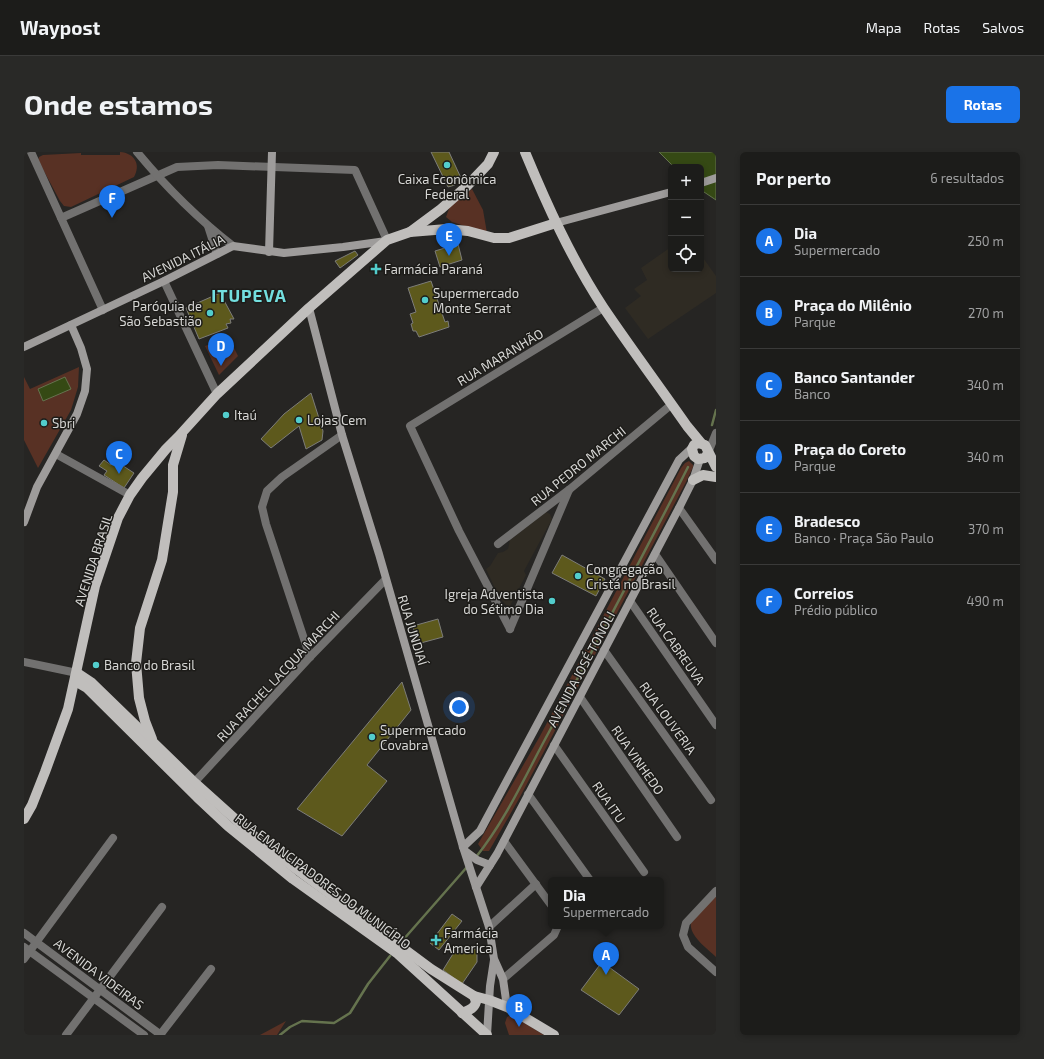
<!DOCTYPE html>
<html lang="pt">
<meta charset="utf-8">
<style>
body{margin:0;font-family:"Exo 2",sans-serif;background:#292927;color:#f1f3f6}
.controls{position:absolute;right:12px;top:12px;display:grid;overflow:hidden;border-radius:6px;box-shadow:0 2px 6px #0003}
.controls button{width:36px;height:36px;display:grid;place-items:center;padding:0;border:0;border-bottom:1px solid #3a3a39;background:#1c1c1a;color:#f1f3f6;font:20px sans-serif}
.you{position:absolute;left:435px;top:555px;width:14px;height:14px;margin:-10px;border:3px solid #fff;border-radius:50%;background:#1a73e8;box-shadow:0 0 0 6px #1a73e833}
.badge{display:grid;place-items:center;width:26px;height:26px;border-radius:50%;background:#1a73e8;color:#fff;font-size:13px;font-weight:700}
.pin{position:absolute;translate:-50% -33px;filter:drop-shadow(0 1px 2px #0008)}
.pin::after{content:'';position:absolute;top:21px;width:14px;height:12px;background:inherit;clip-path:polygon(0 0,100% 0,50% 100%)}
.popup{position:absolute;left:524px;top:725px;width:116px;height:52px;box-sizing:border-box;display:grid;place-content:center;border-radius:6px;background:#1c1c1a;filter:drop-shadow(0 1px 3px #0005);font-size:13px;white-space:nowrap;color:#a0a1a2}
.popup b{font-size:15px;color:#f1f3f6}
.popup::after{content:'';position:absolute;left:50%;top:100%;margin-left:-8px;border:8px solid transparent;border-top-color:#1c1c1a}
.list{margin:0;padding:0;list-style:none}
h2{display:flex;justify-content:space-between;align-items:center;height:52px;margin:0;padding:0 16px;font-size:17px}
h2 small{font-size:13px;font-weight:400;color:#a0a1a2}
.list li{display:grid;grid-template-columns:26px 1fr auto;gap:12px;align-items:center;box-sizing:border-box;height:72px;padding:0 16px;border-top:1px solid #3a3a39}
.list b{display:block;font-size:15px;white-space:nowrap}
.list p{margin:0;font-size:13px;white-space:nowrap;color:#a0a1a2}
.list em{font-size:13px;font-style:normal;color:#a0a1a2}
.icon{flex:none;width:22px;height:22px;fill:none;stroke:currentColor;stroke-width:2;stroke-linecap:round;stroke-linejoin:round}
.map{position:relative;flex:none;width:692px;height:883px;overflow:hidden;border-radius:6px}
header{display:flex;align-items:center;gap:24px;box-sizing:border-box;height:56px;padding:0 20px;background:#1c1c1a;border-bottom:1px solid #3a3a39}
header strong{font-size:19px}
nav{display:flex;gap:22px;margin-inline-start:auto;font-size:14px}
.intro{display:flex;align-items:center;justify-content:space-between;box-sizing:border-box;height:96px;padding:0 24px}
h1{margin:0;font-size:28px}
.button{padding:10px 18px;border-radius:6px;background:#1a73e8;color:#fff;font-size:14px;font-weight:700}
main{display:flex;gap:24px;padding:0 24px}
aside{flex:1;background:#1c1c1a;border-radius:6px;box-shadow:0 2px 6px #0003}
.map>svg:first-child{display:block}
</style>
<header>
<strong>Waypost</strong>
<nav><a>Mapa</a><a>Rotas</a><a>Salvos</a></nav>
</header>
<div class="intro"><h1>Onde estamos</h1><a class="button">Rotas</a></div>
<main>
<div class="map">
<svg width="692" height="883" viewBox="0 0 692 883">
<rect width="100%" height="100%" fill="#262523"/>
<g fill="#2f2b23">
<path d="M647,95V117H677V103L692,124V141L624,187L601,156L617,144L610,137L623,128L617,116Z"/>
<path d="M522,360L526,362L528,367L500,419L502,423L485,456L475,445L462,417L466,414L474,401L479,400L484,397L486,388Z"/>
</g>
<g fill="#583124">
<path d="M96,0C111,1 117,13 110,25L47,55L40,54L36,49L14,8L15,5L19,3L57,1V3H96Z"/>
<path d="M448,37L459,58L463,81L428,70L422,65L426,54Z"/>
<path d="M205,186L214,204L195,223L181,194Z"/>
<path d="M55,215L54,235L47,258L14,316L0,288V225L6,237Z"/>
<path d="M665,309L669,313V315L662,330L496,645L465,699H459L454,692L516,584L657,316L661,311Z"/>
<path d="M692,743V805C683,796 665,784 667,771Z"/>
<path d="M487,863L520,883H485L481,871L483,865Z"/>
<path d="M262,869L253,883H236Z"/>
</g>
<g fill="#354914" stroke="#65734e">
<path d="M635,0H692V48L677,38V15H650Z"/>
<path d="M41,225L47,237L19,249L14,237Z"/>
</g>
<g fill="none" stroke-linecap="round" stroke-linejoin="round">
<g stroke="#65734e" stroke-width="2.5">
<path d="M688,273L692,258"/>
<path d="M452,705C482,668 502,622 525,580C572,492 619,404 664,315"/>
<path d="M379,788L443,715"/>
<path d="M256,883L266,875L278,869L310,871L326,861L344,832L366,804"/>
</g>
</g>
<g fill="#5d591c" stroke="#7c7c79">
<path d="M407,0H425L437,26L430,30L431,33L424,35Z"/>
<path d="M434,92L438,108L416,115L411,99Z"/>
<path d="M331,99L334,103L316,116L311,109Z"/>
<path d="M407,129L421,170L424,169L425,175L395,185L392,179H389L387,172L389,171L386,162L392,160L384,136Z"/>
<path d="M196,141L210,167H206L207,171L202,172L204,176L175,187L162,156Z"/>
<path d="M287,241L299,279L298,288L282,297L275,274L247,296L237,287L260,262Z"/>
<path d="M80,308L87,313L90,308L110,321L100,336L80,323L83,319L75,314Z"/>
<path d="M538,403L581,427L572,444L528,421Z"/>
<path d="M414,467L419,485L393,492L389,474Z"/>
<path d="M378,530L387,558L343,613L363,629L318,684L273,657Z"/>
<path d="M428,762L438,769L415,798L406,791Z"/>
<path d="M432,797H453V810L438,832L419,818Z"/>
<path d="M578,810L615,837L595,863L557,838Z"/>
</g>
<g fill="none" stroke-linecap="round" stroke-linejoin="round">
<g stroke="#727170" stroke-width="8">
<path d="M7,0L79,158"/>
<path d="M37,66L153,15L194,13L331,18L363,88"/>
<path d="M140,129L193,242"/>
<path d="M684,301L692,281"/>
<path d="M32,302L106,343"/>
<path d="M655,356L692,408"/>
<path d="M474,392L546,337L648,252"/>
<path d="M631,402L692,491"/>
<path d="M606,449L692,573"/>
<path d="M486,477L435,379L386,274L579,156"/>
<path d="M486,477L545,338"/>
<path d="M580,498L687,648"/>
<path d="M286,505L242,372L238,355L243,339L258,325L318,283"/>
<path d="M0,510L53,521"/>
<path d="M556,545L653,685"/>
<path d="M530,593L620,720"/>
<path d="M167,634L286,505L361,428"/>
<path d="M504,642L566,728"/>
<path d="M480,689L527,753"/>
<path d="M465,775L512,732"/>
<path d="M0,781L137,883"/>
<path d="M0,795L120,883"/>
<path d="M0,807L89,686"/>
<path d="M479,827L530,783L534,774"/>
<path d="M42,883L138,755"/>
<path d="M136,883L187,817"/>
</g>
<g stroke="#727170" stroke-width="8">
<path d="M113,0C142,35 173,66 209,94"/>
<path d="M184,74L193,102"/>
<path d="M692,739L662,771L659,783L664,795L692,820"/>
</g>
<g stroke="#9e9c9b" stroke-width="8">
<path d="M677,31L692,26"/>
<path d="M532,71L647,40"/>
<path d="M245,100L248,0"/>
<path d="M285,156L318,283L355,402L439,695L465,775L470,807L479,827L483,855"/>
<path d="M0,195L140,129L209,94L260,101L319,95L362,89"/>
<path d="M0,370L13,335L53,262L61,239L63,217L57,196L47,173"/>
<path d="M439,695L456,679L655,308L669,295"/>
<path d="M441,699L453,708L466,713"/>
<path d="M452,735L473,702L655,356L669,328L676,307"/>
<path d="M463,883L466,834L470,808"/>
</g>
<g stroke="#c0bebc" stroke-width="10">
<path d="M501,0C523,53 547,106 579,155C606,195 635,234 663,274L677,291"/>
<path d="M386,80L423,77L444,79L470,86H485L532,71"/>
<path d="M684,301L681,306L674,307L670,304L668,297L670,293L674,291L681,293L692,315"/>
<path d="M669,328L679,323L692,325"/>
<path d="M53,521L68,531L171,631L240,693L407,817L450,844L465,848L483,855L530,883"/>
<path d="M51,529L63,536L173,645L204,674L269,727L374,802L463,883"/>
<path d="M128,587L121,569L115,546L112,511L116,476L138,408L149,340V313L158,283"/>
<path d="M0,667L8,653L21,620L44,557L71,434L94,366L106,343L118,326L142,297L154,285L193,242L285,156L363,88L386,80L417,57L443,34L464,12L470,0"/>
<path d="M438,861C445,858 450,857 452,850L450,844"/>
</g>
</g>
<g fill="#52cdcc" stroke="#1d1c19" stroke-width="1.5">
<circle cx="423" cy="13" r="4"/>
<path d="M350 111h4v4h4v4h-4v4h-4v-4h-4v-4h4z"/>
<circle cx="401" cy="148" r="4"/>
<circle cx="186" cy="161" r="4"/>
<circle cx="202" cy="263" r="4"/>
<circle cx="275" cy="268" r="4"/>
<circle cx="20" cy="271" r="4"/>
<circle cx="554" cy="424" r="4"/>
<circle cx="528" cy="449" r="4"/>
<circle cx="72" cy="513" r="4"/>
<circle cx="348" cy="585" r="4"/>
<path d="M410 782h4v4h4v4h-4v4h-4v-4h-4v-4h4z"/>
</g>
<g text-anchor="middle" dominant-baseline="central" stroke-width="3" stroke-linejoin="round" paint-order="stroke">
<g font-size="13" fill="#d6d6d4" stroke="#1d1c19" text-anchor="start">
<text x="423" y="27" text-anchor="middle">Caixa Econômica<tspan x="423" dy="15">Federal</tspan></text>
<text x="360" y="117">Farmácia Paraná</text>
<text x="409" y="141">Supermercado<tspan x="409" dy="15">Monte Serrat</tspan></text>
<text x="178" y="154" text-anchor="end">Paróquia de<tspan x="178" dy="15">São Sebastião</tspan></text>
<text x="210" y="263">Itaú</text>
<text x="283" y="268">Lojas Cem</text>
<text x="28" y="271">Sbri</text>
<text x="562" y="417">Congregação<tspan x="562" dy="15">Cristá no Brasil</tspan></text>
<text x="520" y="442" text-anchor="end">Igreja Adventista<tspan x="520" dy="15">do Sétimo Dia</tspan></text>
<text x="80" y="513">Banco do Brasil</text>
<text x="356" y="578">Supermercado<tspan x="356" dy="15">Covabra</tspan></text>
<text x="420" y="781">Farmácia<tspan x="420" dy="15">America</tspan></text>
</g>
<g font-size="13" fill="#d6d6d4" stroke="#1d1c19">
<text transform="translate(159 106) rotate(-26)">AVENIDA ITÁLIA</text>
<text transform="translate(476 205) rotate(-31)">RUA MARANHÃO</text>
<text transform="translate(554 314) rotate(-39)">RUA PEDRO MARCHI</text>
<text transform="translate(69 408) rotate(-72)">AVENIDA BRASIL</text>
<text transform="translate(389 478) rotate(73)">RUA JUNDIAÍ</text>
<text transform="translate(652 494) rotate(55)">RUA CABREUVA</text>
<text transform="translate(557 517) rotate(-62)">AVENIDA JOSÉ TONOLI</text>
<text transform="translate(254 524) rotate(-47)">RUA RACHEL LACQUA MARCHI</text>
<text transform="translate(644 566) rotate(54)">RUA LOUVERIA</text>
<text transform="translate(614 608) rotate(55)">RUA VINHEDO</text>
<text transform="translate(585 650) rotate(55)">RUA ITU</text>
<text transform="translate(299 729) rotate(37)">RUA EMANCIPADORES DO MUNICÍPIO</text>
<text transform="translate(75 822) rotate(37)">AVENIDA VIDEIRAS</text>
</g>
<g font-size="17" font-weight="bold" letter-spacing="1" fill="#73dfdf" stroke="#1d1c19">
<text x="225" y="143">ITUPEVA</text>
</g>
</g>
</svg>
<div class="controls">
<button>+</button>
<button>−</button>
<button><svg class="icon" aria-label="locate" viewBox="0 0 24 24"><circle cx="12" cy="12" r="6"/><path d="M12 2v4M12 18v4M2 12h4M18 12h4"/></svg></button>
</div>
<div class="you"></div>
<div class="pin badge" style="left:582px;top:823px">A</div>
<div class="popup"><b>Dia</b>Supermercado</div>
<div class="pin badge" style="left:495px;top:875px">B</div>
<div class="pin badge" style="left:95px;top:322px">C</div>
<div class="pin badge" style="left:197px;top:214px">D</div>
<div class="pin badge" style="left:425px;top:104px">E</div>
<div class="pin badge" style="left:88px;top:66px">F</div>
</div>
<aside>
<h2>Por perto<small>6 resultados</small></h2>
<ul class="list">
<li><span class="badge">A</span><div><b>Dia</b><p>Supermercado</p></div><em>250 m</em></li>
<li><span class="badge">B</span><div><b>Praça do Milênio</b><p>Parque</p></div><em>270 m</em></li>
<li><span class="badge">C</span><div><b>Banco Santander</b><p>Banco</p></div><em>340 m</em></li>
<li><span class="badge">D</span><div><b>Praça do Coreto</b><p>Parque</p></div><em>340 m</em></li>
<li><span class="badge">E</span><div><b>Bradesco</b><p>Banco · Praça São Paulo</p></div><em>370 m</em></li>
<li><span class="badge">F</span><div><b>Correios</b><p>Prédio público</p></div><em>490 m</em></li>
</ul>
</aside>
</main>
